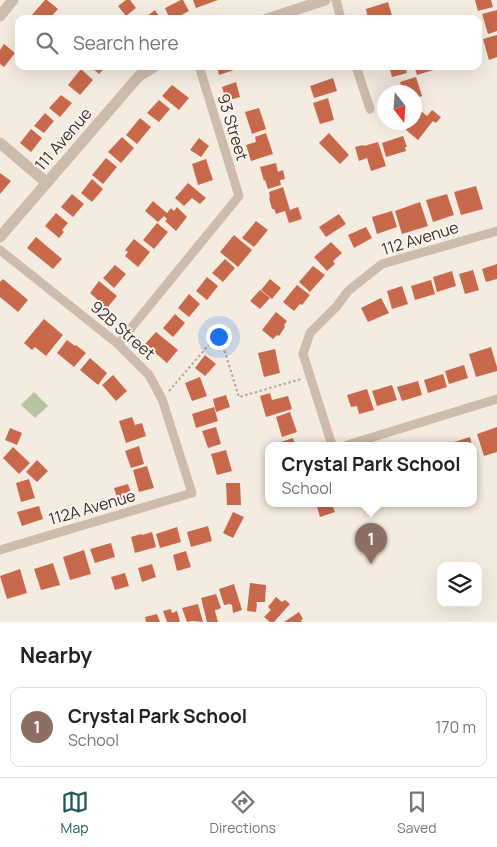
<!DOCTYPE html>
<style>
body{margin:0;font-family:Manrope,sans-serif;background:#f2f2f2;color:#222}
.controls{position:absolute;right:15px;bottom:15px;display:grid;overflow:hidden;border-radius:10px;box-shadow:0 5px 20px #0002}
.controls button{width:45px;height:45px;display:grid;place-items:center;padding:0;border:0;border-bottom:1px solid #e0e0e0;background:#fff;color:#222;font:25px sans-serif}
.compass{position:absolute;left:377px;top:85px;width:45px;height:45px;border-radius:50%;background:#fff;box-shadow:0 5px 20px #0002;rotate:163deg}
.you{position:absolute;left:218px;top:336px;width:18px;height:18px;margin:-12px;border:4px solid #fff;border-radius:50%;background:#1a73e8;box-shadow:0 0 0 8px #1a73e833}
.badge{display:grid;place-items:center;width:32px;height:32px;border-radius:50%;background:#1f5a5e;color:#fff;font-size:16px;font-weight:700}
.pin{position:absolute;translate:-50% -41px;filter:drop-shadow(0 1px 2px #0008)}
.pin::after{content:'';position:absolute;top:26px;width:18px;height:15px;background:inherit;clip-path:polygon(0 0,100% 0,50% 100%)}
.popup{position:absolute;left:265px;top:442px;width:212px;height:65px;box-sizing:border-box;display:grid;place-content:center;border-radius:10px;background:#fff;filter:drop-shadow(0 1px 4px #0005);font-size:16px;white-space:nowrap;color:#767676}
.popup b{font-size:19px;color:#222}
.popup::after{content:'';position:absolute;left:50%;top:100%;margin-left:-10px;border:10px solid transparent;border-top-color:#fff}
.list{margin:0;padding:0;list-style:none}
h2{display:flex;justify-content:space-between;align-items:center;height:65px;margin:0;padding:0 20px;font-size:21px}
h2 small{font-size:16px;font-weight:400;color:#767676}
.list li{display:grid;grid-template-columns:32px 1fr auto;gap:15px;align-items:center;box-sizing:border-box;height:80px;margin:0 10px 10px;padding:0 10px;border:1px solid #e0e0e0;border-radius:10px}
.list b{display:block;font-size:19px;white-space:nowrap}
.list p{margin:0;font-size:16px;white-space:nowrap;color:#767676}
.list em{font-size:16px;font-style:normal;color:#767676}
.icon{flex:none;width:28px;height:28px;fill:none;stroke:currentColor;stroke-width:2;stroke-linecap:round;stroke-linejoin:round}
.map{position:relative;flex:none;width:497px;height:622px;overflow:hidden}
.search{position:absolute;background:#fff;box-shadow:0 5px 20px #0002;left:15px;right:15px;top:15px;height:55px;display:flex;align-items:center;gap:12px;box-sizing:border-box;padding:0 18px;border-radius:10px;color:#767676;font-size:19px}
.sheet{height:155px;background:#fff}
nav{display:flex;justify-content:space-around;align-items:center;box-sizing:border-box;height:70px;border-top:1px solid #e0e0e0;background:#fff;font-size:14px;color:#767676}
nav a{display:grid;justify-items:center;gap:2px}
nav .on{color:#1f5a5e}
.map>svg:first-child{display:block}
</style>
<div class="map">
<svg width="497" height="622" viewBox="0 0 497 622">
<rect width="100%" height="100%" fill="#f4ebe1"/>
<path fill="#b8c4a0" d="M34,392L48,406L35,418L21,405Z"/>
<g fill="#c8694b">
<path d="M45,0H47L58,9L49,19H35L31,16Z"/>
<path d="M126,0H130L136,8L126,16L118,6Z"/>
<path d="M181,0H183L189,11L174,19H170L165,8Z"/>
<path d="M193,0H218L196,8Z"/>
<path d="M475,0H491L493,7L478,11Z"/>
<path d="M388,2L393,19H368L366,9Z"/>
<path d="M155,10L161,19H143Z"/>
<path d="M497,10V31L488,34L482,14Z"/>
<path d="M497,35V57L489,60L483,39Z"/>
<path d="M4,44L15,53L4,67L0,64V50Z"/>
<path d="M90,66H107L99,74Z"/>
<path d="M219,66H240V68L219,75L217,67Z"/>
<path d="M389,66H405L407,73L392,77Z"/>
<path d="M414,66H436L437,69L417,75Z"/>
<path d="M81,69L93,80L80,95L68,85Z"/>
<path d="M416,77L422,96L414,99V92H403L400,82Z"/>
<path d="M333,78L337,91L314,98L310,86Z"/>
<path d="M236,82L240,97L226,101L222,87Z"/>
<path d="M172,85L189,98L179,110L162,96Z"/>
<path d="M61,95L72,103L60,117L49,108Z"/>
<path d="M328,98L334,120L320,124L313,103Z"/>
<path d="M159,100L170,109L159,122L147,113Z"/>
<path d="M259,108L266,129L252,134L245,112Z"/>
<path d="M432,110L441,117L436,123L433,121L418,140L406,130L411,122H414V119L421,111L427,116Z"/>
<path d="M45,113L54,121L44,133L34,126Z"/>
<path d="M140,118L151,127L137,144L126,135Z"/>
<path d="M31,129L42,138L31,152L20,143Z"/>
<path d="M266,133L273,154L251,161L246,145L256,142L255,137Z"/>
<path d="M329,133L349,155L340,164L319,143Z"/>
<path d="M403,136L407,147H405L406,151L386,157L382,143Z"/>
<path d="M122,137L134,148L121,163L108,152Z"/>
<path d="M199,138L209,146L201,157L190,150Z"/>
<path d="M378,142L386,166L371,171L367,158L359,161L355,147L363,145L364,146Z"/>
<path d="M106,158L117,167L103,184L92,175Z"/>
<path d="M206,159L213,180L198,185L192,164Z"/>
<path d="M276,163L278,172L283,170L285,179L280,180L281,185L268,189L265,180L264,181L260,167Z"/>
<path d="M0,173L11,181L0,194Z"/>
<path d="M92,179L103,189L92,202L81,193Z"/>
<path d="M188,183L206,198L200,204L192,198L184,206L175,198Z"/>
<path d="M476,186L483,209L461,215L454,192Z"/>
<path d="M283,187L290,210L298,207L302,219L289,223L285,211L276,214L274,209H272L269,198H270L269,192Z"/>
<path d="M72,194L84,204L73,217L61,207Z"/>
<path d="M447,194L454,215L433,222L426,200Z"/>
<path d="M153,201L167,213L171,208L174,211L177,207L187,217L176,231L165,221L167,219L164,216L158,222L145,211Z"/>
<path d="M420,202L428,226L402,234L395,211Z"/>
<path d="M392,211L397,227L377,234L372,217Z"/>
<path d="M56,213L68,223L62,230L64,232L59,238L45,226Z"/>
<path d="M339,214L346,224L326,237L319,227Z"/>
<path d="M256,221L268,230L254,247L242,238Z"/>
<path d="M157,223L168,232L154,249L143,240Z"/>
<path d="M366,227L372,238L354,248L348,235Z"/>
<path d="M234,235L252,250L238,267L220,252Z"/>
<path d="M36,237L62,259L53,269L27,248Z"/>
<path d="M134,239L150,252L138,267L125,256L128,252L125,250Z"/>
<path d="M331,242L342,253L333,261L335,264L327,271L314,257Z"/>
<path d="M225,259L235,268L223,282L212,273Z"/>
<path d="M497,264V279L486,282L482,269Z"/>
<path d="M115,265L126,274L114,288L103,278Z"/>
<path d="M313,266L325,275L310,292L299,282Z"/>
<path d="M473,270L479,290L465,294L459,274Z"/>
<path d="M452,271L456,286L437,292L433,277Z"/>
<path d="M207,277L218,286L207,300L196,291Z"/>
<path d="M3,279L28,300L18,312L0,297V282Z"/>
<path d="M270,279L281,288L272,299L261,290Z"/>
<path d="M431,280L435,294L415,300L411,286Z"/>
<path d="M99,281L117,296L107,308L90,293Z"/>
<path d="M297,285L310,295L302,305L300,304L294,311L283,302Z"/>
<path d="M402,286L408,304L392,309L387,291Z"/>
<path d="M260,290L270,298L260,309L250,301Z"/>
<path d="M189,294L200,304L189,317L178,308Z"/>
<path d="M381,298L389,313L368,322L361,308Z"/>
<path d="M276,312L287,321L284,325L285,327L279,336L277,335L273,339L262,330Z"/>
<path d="M175,314L185,323L173,337L163,328Z"/>
<path d="M44,319L63,335L46,356L35,347L32,350L24,343Z"/>
<path d="M156,332L178,350L167,363L145,344Z"/>
<path d="M67,340L75,346L76,345L86,353L74,367L57,353Z"/>
<path d="M491,347L497,367V371L476,377L469,354Z"/>
<path d="M275,349L280,373L264,377L258,353Z"/>
<path d="M205,355L216,364L205,376L195,368Z"/>
<path d="M90,358L107,373L98,385L80,370Z"/>
<path d="M464,365L468,378L449,384L445,371Z"/>
<path d="M443,374L447,387L428,393L424,380Z"/>
<path d="M113,375L127,391L116,401L102,385Z"/>
<path d="M200,377L207,396L192,401L185,383Z"/>
<path d="M418,381L422,395L402,401L397,387Z"/>
<path d="M392,385L397,400L377,406L372,391Z"/>
<path d="M367,389L374,410L359,414L357,406L351,407L347,395Z"/>
<path d="M270,393L272,400L288,396L292,409L266,417L260,396Z"/>
<path d="M226,395L230,407L216,412L213,399Z"/>
<path d="M214,407L218,421L196,428L192,414Z"/>
<path d="M290,412L297,432L282,437L276,417Z"/>
<path d="M132,417L135,425L142,423L146,436L126,443L119,421Z"/>
<path d="M216,427L221,444L208,448L202,431Z"/>
<path d="M497,427V452L484,456L477,434Z"/>
<path d="M10,428L22,433L17,445L5,440Z"/>
<path d="M470,437L472,445H452L451,443Z"/>
<path d="M293,438L295,445H278V443Z"/>
<path d="M139,446L144,464L131,468L125,451Z"/>
<path d="M13,447L30,463L19,474L3,458Z"/>
<path d="M226,450L232,471L217,475L211,454Z"/>
<path d="M37,460L48,471L37,482L26,472Z"/>
<path d="M147,466L154,488L139,492L133,470Z"/>
<path d="M29,479L35,498L21,502L16,483Z"/>
<path d="M226,483H240L241,505H227Z"/>
<path d="M128,484L132,496L118,501L114,488Z"/>
<path d="M316,503H344L333,507L335,512L320,517Z"/>
<path d="M39,506L43,519L22,526L17,512Z"/>
<path d="M233,512L244,517L233,538L223,533Z"/>
<path d="M208,526L212,541L191,547L187,532Z"/>
<path d="M177,527L181,542L160,548L156,534Z"/>
<path d="M152,532L156,547L135,553L131,537L141,534L142,535Z"/>
<path d="M111,543L115,557L95,563L90,549Z"/>
<path d="M84,550L91,574L70,580L63,557Z"/>
<path d="M186,551L191,567L177,571L173,555Z"/>
<path d="M53,563L60,585L41,590L34,569Z"/>
<path d="M152,564L156,577L142,582L138,568Z"/>
<path d="M20,569L27,593L7,599L0,576Z"/>
<path d="M125,573L129,586L115,590L111,577Z"/>
<path d="M250,583L266,585L265,602H256L257,604L256,612L247,611Z"/>
<path d="M234,584L242,610L233,613L232,605L230,604L224,605L219,589Z"/>
<path d="M216,594L221,608L217,610L216,609L215,611L218,622H207L201,598Z"/>
<path d="M276,597L282,602L285,600L290,604L274,622H270L264,617L271,610L268,607Z"/>
<path d="M198,604L203,622L192,621L187,622L182,608Z"/>
<path d="M171,609L172,613L177,611L180,622H167L163,611Z"/>
<path d="M299,612L303,619L301,620L302,622H284Z"/>
<path d="M157,614L160,622H146L145,617Z"/>
</g>
<g fill="none" stroke-linecap="round" stroke-linejoin="round">
<path stroke="#b9a596" stroke-width="2" stroke-dasharray="2.5 2.5" stroke-linecap="butt" d="M169,391L219,333L239,397L301,379"/>
<g stroke="#cdbbac" stroke-width="9">
<path d="M336,0L341,19"/>
<path d="M356,66L370,109"/>
<path d="M0,250L118,344L149,375L162,399L192,493L0,550"/>
<path d="M118,344L239,196L199,66"/>
<path d="M332,445L303,354L310,333L337,306L348,291L382,264L497,231"/>
<path d="M347,445L497,399"/>
</g>
<g stroke="#cdbbac" stroke-width="11">
<path d="M0,16L13,0"/>
<path d="M267,19L325,0"/>
<path d="M0,143L47,183"/>
<path d="M0,237L139,76L155,66"/>
</g>
</g>
<g text-anchor="middle" dominant-baseline="central" stroke-width="4" stroke-linejoin="round" paint-order="stroke">
<g font-size="16" fill="#3b302b" stroke="#fbf5ee">
<text transform="translate(233 127) rotate(73)">93 Street</text>
<text transform="translate(63 139) rotate(-49)">111 Avenue</text>
<text transform="translate(420 238) rotate(-17)">112 Avenue</text>
<text transform="translate(123 330) rotate(41)">92B Street</text>
<text transform="translate(92 507) rotate(-16)">112A Avenue</text>
</g>
</g>
</svg>
<div class="controls">
<button><svg class="icon" aria-label="layers" viewBox="0 0 24 24"><path d="M12 4l9 5-9 5-9-5zM3 14l9 5 9-5"/></svg></button>
</div>
<svg class="compass" viewBox="-18 -18 36 36"><path d="M0-13l5 13h-10z" fill="#e53935"/><path d="M0 13l5-13h-10z" fill="#767676"/></svg>
<div class="you"></div>
<div class="pin badge" style="left:371px;top:564px;background:#8d6e63">1</div>
<div class="popup"><b>Crystal Park School</b>School</div>
<div class="search"><svg class="icon" aria-label="search" viewBox="0 0 24 24"><circle cx="10" cy="10" r="6"/><path d="M15 15l6 6"/></svg>Search here</div>
</div>
<section class="sheet">
<h2>Nearby<small></small></h2>
<ul class="list">
<li><span class="badge" style="background:#8d6e63">1</span><div><b>Crystal Park School</b><p>School</p></div><em>170 m</em></li>
</ul>
</section>
<nav>
<a class="on"><svg class="icon" aria-label="map" viewBox="0 0 24 24"><path d="M3 6l6-2 6 2 6-2v14l-6 2-6-2-6 2zM9 4v14M15 6v14"/></svg>Map</a>
<a><svg class="icon" aria-label="directions" viewBox="0 0 24 24"><path d="M12 3l9 9-9 9-9-9zM9 14v-3h6M13 9l2 2-2 2"/></svg>Directions</a>
<a><svg class="icon" aria-label="saved" viewBox="0 0 24 24"><path d="M7 4h10v16l-5-4-5 4z"/></svg>Saved</a>
</nav>
